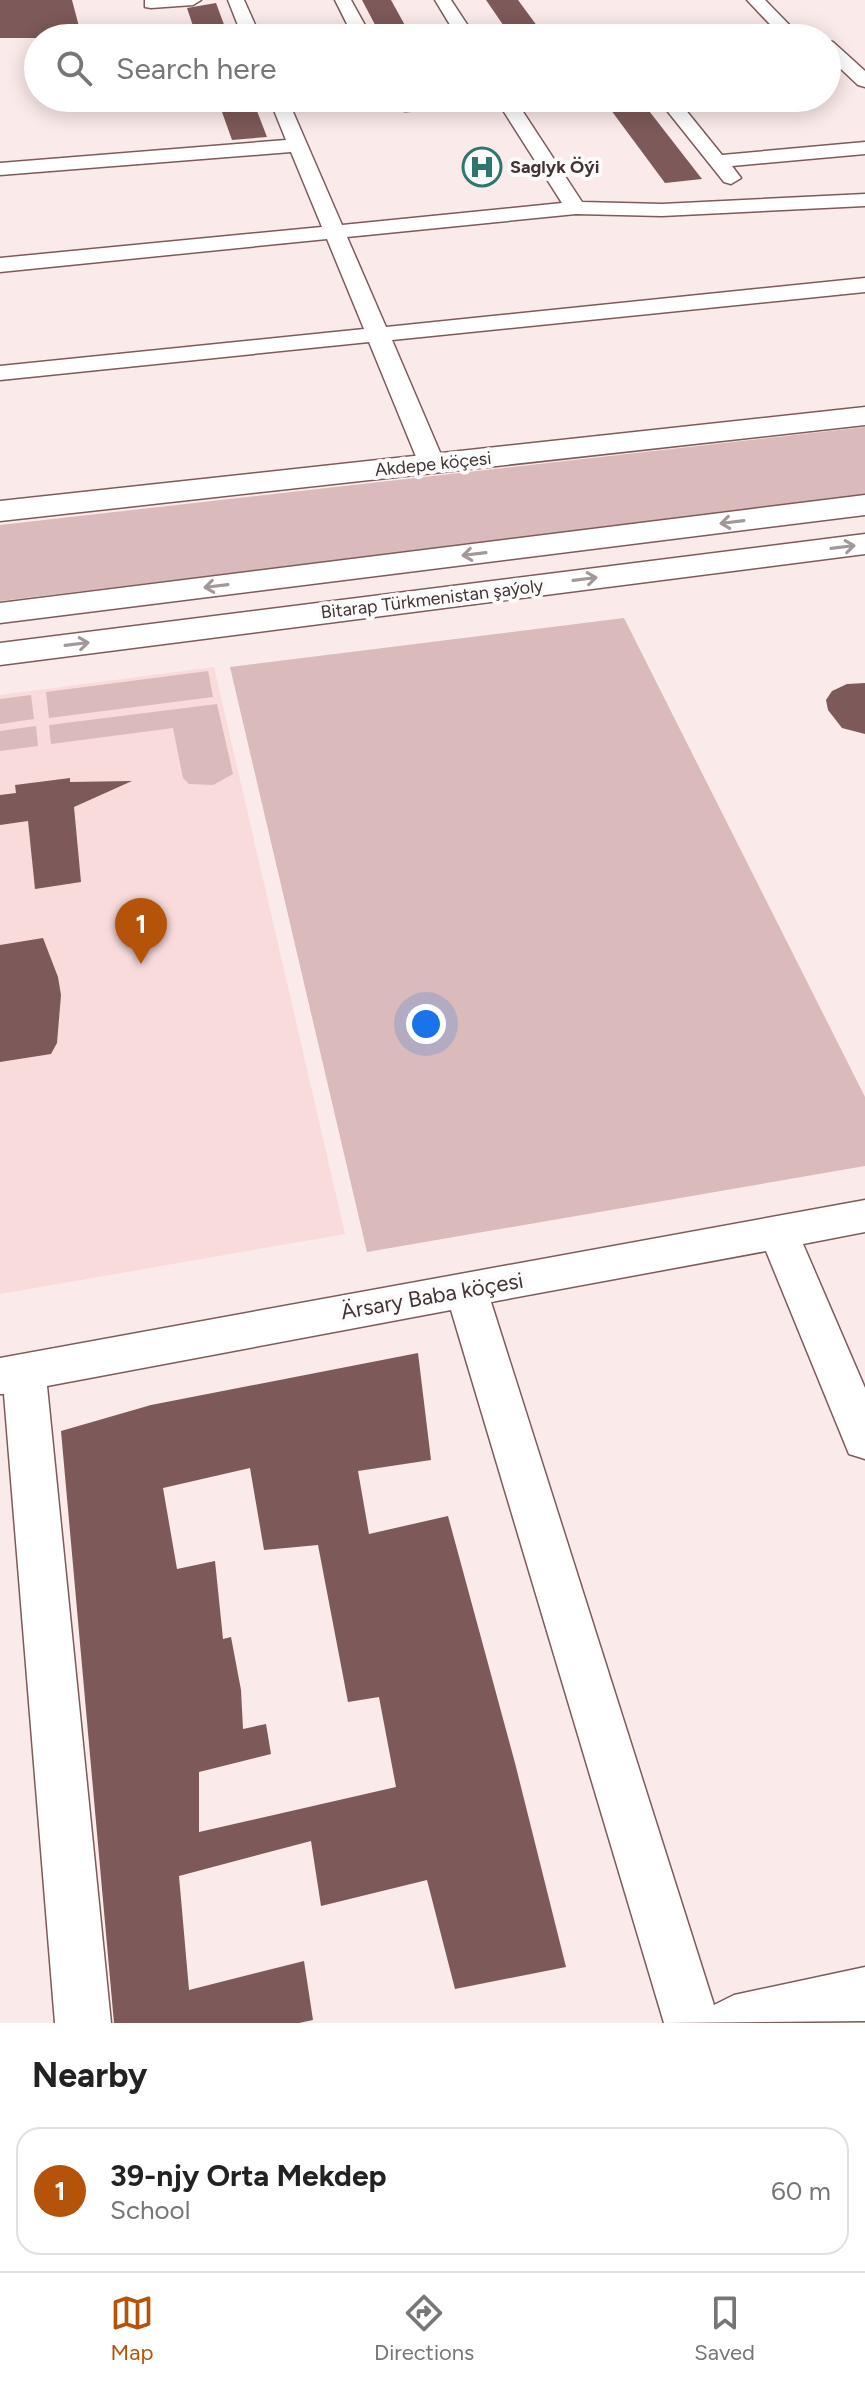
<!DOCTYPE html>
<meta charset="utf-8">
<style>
body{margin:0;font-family:Figtree,sans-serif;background:#f6f6f6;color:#222}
.you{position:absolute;left:426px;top:1024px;width:28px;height:28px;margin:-20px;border:6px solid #fff;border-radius:50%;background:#1a73e8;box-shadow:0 0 0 12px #1a73e833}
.badge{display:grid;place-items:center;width:52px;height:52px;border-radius:50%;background:#b45309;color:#fff;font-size:26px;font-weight:700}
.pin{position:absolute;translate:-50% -66px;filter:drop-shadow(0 2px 4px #0008)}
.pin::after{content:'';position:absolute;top:42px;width:28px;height:24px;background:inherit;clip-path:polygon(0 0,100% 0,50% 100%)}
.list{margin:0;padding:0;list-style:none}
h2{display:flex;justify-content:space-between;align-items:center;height:104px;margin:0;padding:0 32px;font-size:34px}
h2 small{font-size:26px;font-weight:400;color:#767676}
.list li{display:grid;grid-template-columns:52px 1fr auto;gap:24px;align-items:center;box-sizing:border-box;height:128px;margin:0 16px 16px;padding:0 16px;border:2px solid #e0e0e0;border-radius:24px}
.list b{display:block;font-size:30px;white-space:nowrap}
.list p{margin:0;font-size:26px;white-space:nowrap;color:#767676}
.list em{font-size:26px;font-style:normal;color:#767676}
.icon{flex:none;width:44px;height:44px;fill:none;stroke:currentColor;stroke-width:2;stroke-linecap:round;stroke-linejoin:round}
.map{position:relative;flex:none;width:865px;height:2023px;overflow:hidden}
.search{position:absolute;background:#fff;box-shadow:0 4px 20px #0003;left:24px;right:24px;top:24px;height:88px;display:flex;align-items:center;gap:20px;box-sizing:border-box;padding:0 28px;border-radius:44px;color:#767676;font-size:30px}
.sheet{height:248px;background:#fff}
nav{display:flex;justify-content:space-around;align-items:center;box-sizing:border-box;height:112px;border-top:2px solid #e0e0e0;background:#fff;font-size:22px;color:#767676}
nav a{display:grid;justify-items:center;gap:4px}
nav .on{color:#b45309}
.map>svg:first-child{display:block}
</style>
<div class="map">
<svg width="865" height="2023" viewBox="0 0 865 2023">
<rect width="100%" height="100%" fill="#faeae9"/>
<path fill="#f9dbdb" d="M214,667L345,1234L0,1294V695Z"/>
<g fill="#dababa">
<path d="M865,427V497L0,601V525Z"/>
<path d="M624,618L865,1097V1166L367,1252L230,667Z"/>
<path d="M208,671L213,697L49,718L46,692Z"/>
<path d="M31,695L34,719L0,724V699Z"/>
<path d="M217,704L233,774L213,785L189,784L183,778L173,728L51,744L49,725Z"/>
<path d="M36,726L38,746L0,751V731Z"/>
</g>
<g fill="#7d5959" fill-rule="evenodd">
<path d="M0,0H72L82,38H0Z"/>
<path d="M362,0H391L412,38H382Z"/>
<path d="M486,0H518L546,38H512Z"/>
<path d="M216,3L229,38H197L187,8Z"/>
<path d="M217,98H252L267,137L232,140Z"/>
<path d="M602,98H639L702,179L665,183Z"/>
<path d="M865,683V734L842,728L828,710L826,700L832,691L847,684Z"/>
<path d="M70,778V782L132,781L74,807L81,882L35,889L28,821L0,825V795L16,793L15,785Z"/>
<path d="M43,938L58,977L61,995L57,1043L51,1054L0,1062V945Z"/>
<path d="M418,1353L431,1460L358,1471L369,1534L448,1516L515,1763L566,1967L455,1989L427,1880L321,1906L311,1841L179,1876L189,1990L304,1961L313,2020L299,2023H114L61,1431L151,1405ZM250,1468L264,1550L318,1545L348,1702L379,1697L396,1787L199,1832V1772L271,1754L266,1724L243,1729L241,1690L231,1637L223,1639L215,1561L177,1569L163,1488Z"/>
</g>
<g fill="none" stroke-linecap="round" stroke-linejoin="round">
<defs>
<g id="street">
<path d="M145,0H201L193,5L151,8L145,7Z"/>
<path d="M228,0H244L261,38H243Z"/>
<path d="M335,0H351L372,38H354Z"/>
<path d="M435,0H451L476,38H458Z"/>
<path d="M747,0H765L802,38H783Z"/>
<path d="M827,41L833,42L865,71V87L858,85L827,56Z"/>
<path d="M269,98H287L342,225L562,203L499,104L405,111L398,109L387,98H514L582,202L662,204L865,194V206L662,216L576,214L347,237L386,327L865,278V292L392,340L445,464L441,469H423L419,464L369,342L0,380V366L364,329L327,239L0,272V258L322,227L291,152L0,175V163L286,140Z"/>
<path d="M657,98H676L722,155L865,142V154L732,166L741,178L731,184L724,182Z"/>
<path d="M865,1200V1232L803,1244L865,1388V1459L849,1454L766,1251L491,1302L714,2005L734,1995L865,1967V2021L664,2023L451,1310L47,1386L111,2023H55L4,1394H0V1358Z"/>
</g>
<g id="secondary">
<path d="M865,407V425L0,521V501Z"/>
<path d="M865,495V515L0,623V603Z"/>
<path d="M865,534V554L0,665V643Z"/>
</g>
</defs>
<use href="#street" stroke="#7c5b5b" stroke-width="3"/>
<use href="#secondary" stroke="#7c5b5b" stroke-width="3"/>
<use href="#street" fill="#fff" fill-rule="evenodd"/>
<use href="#secondary" fill="#fff" fill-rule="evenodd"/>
</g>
<defs><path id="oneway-shaft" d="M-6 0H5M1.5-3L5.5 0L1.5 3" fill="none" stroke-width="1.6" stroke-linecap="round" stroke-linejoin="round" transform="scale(2)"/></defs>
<g stroke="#a19999">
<use href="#oneway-shaft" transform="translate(732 522) rotate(173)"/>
<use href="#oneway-shaft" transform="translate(843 547) rotate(-7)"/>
<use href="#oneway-shaft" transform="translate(474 554) rotate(173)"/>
<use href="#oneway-shaft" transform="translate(585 579) rotate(-7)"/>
<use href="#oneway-shaft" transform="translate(216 586) rotate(173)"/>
<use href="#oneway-shaft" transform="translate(77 644) rotate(-7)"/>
</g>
<defs>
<symbol id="hospital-ring" viewBox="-11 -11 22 22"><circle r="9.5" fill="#fbfbfb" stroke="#2e766e" stroke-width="1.5"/><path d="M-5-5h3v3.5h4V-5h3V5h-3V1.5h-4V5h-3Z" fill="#2e766e"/></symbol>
</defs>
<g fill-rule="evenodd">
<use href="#hospital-ring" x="460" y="145" width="44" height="44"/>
</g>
<g text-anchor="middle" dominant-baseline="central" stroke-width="8" stroke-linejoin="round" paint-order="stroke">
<g font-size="18" font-weight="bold" fill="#433333" stroke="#fbfbfb" text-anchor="start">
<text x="510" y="167">Saglyk Öýi</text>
</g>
<g font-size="18" fill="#433333" stroke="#fbfbfb">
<text transform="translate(433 464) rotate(-6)">Akdepe köçesi</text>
<text transform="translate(432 599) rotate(-7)">Bitarap Türkmenistan şaýoly</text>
</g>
<g font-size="22" fill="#433333" stroke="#fbfbfb">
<text transform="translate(432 1296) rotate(-10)">Ärsary Baba köçesi</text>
</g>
</g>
</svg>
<div class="you"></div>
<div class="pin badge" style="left:141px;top:964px">1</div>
<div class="search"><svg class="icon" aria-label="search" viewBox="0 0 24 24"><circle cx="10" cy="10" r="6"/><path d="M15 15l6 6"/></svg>Search here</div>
</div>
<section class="sheet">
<h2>Nearby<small></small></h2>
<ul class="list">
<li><span class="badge">1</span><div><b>39-njy Orta Mekdep</b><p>School</p></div><em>60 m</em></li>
</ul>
</section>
<nav>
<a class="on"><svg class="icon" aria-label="map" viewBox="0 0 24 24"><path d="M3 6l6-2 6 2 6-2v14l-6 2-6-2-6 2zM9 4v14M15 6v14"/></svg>Map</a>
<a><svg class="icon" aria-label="directions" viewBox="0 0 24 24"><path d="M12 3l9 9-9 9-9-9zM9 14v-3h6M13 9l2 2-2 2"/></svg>Directions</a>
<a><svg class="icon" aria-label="saved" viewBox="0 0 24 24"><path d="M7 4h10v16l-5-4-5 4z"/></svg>Saved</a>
</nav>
